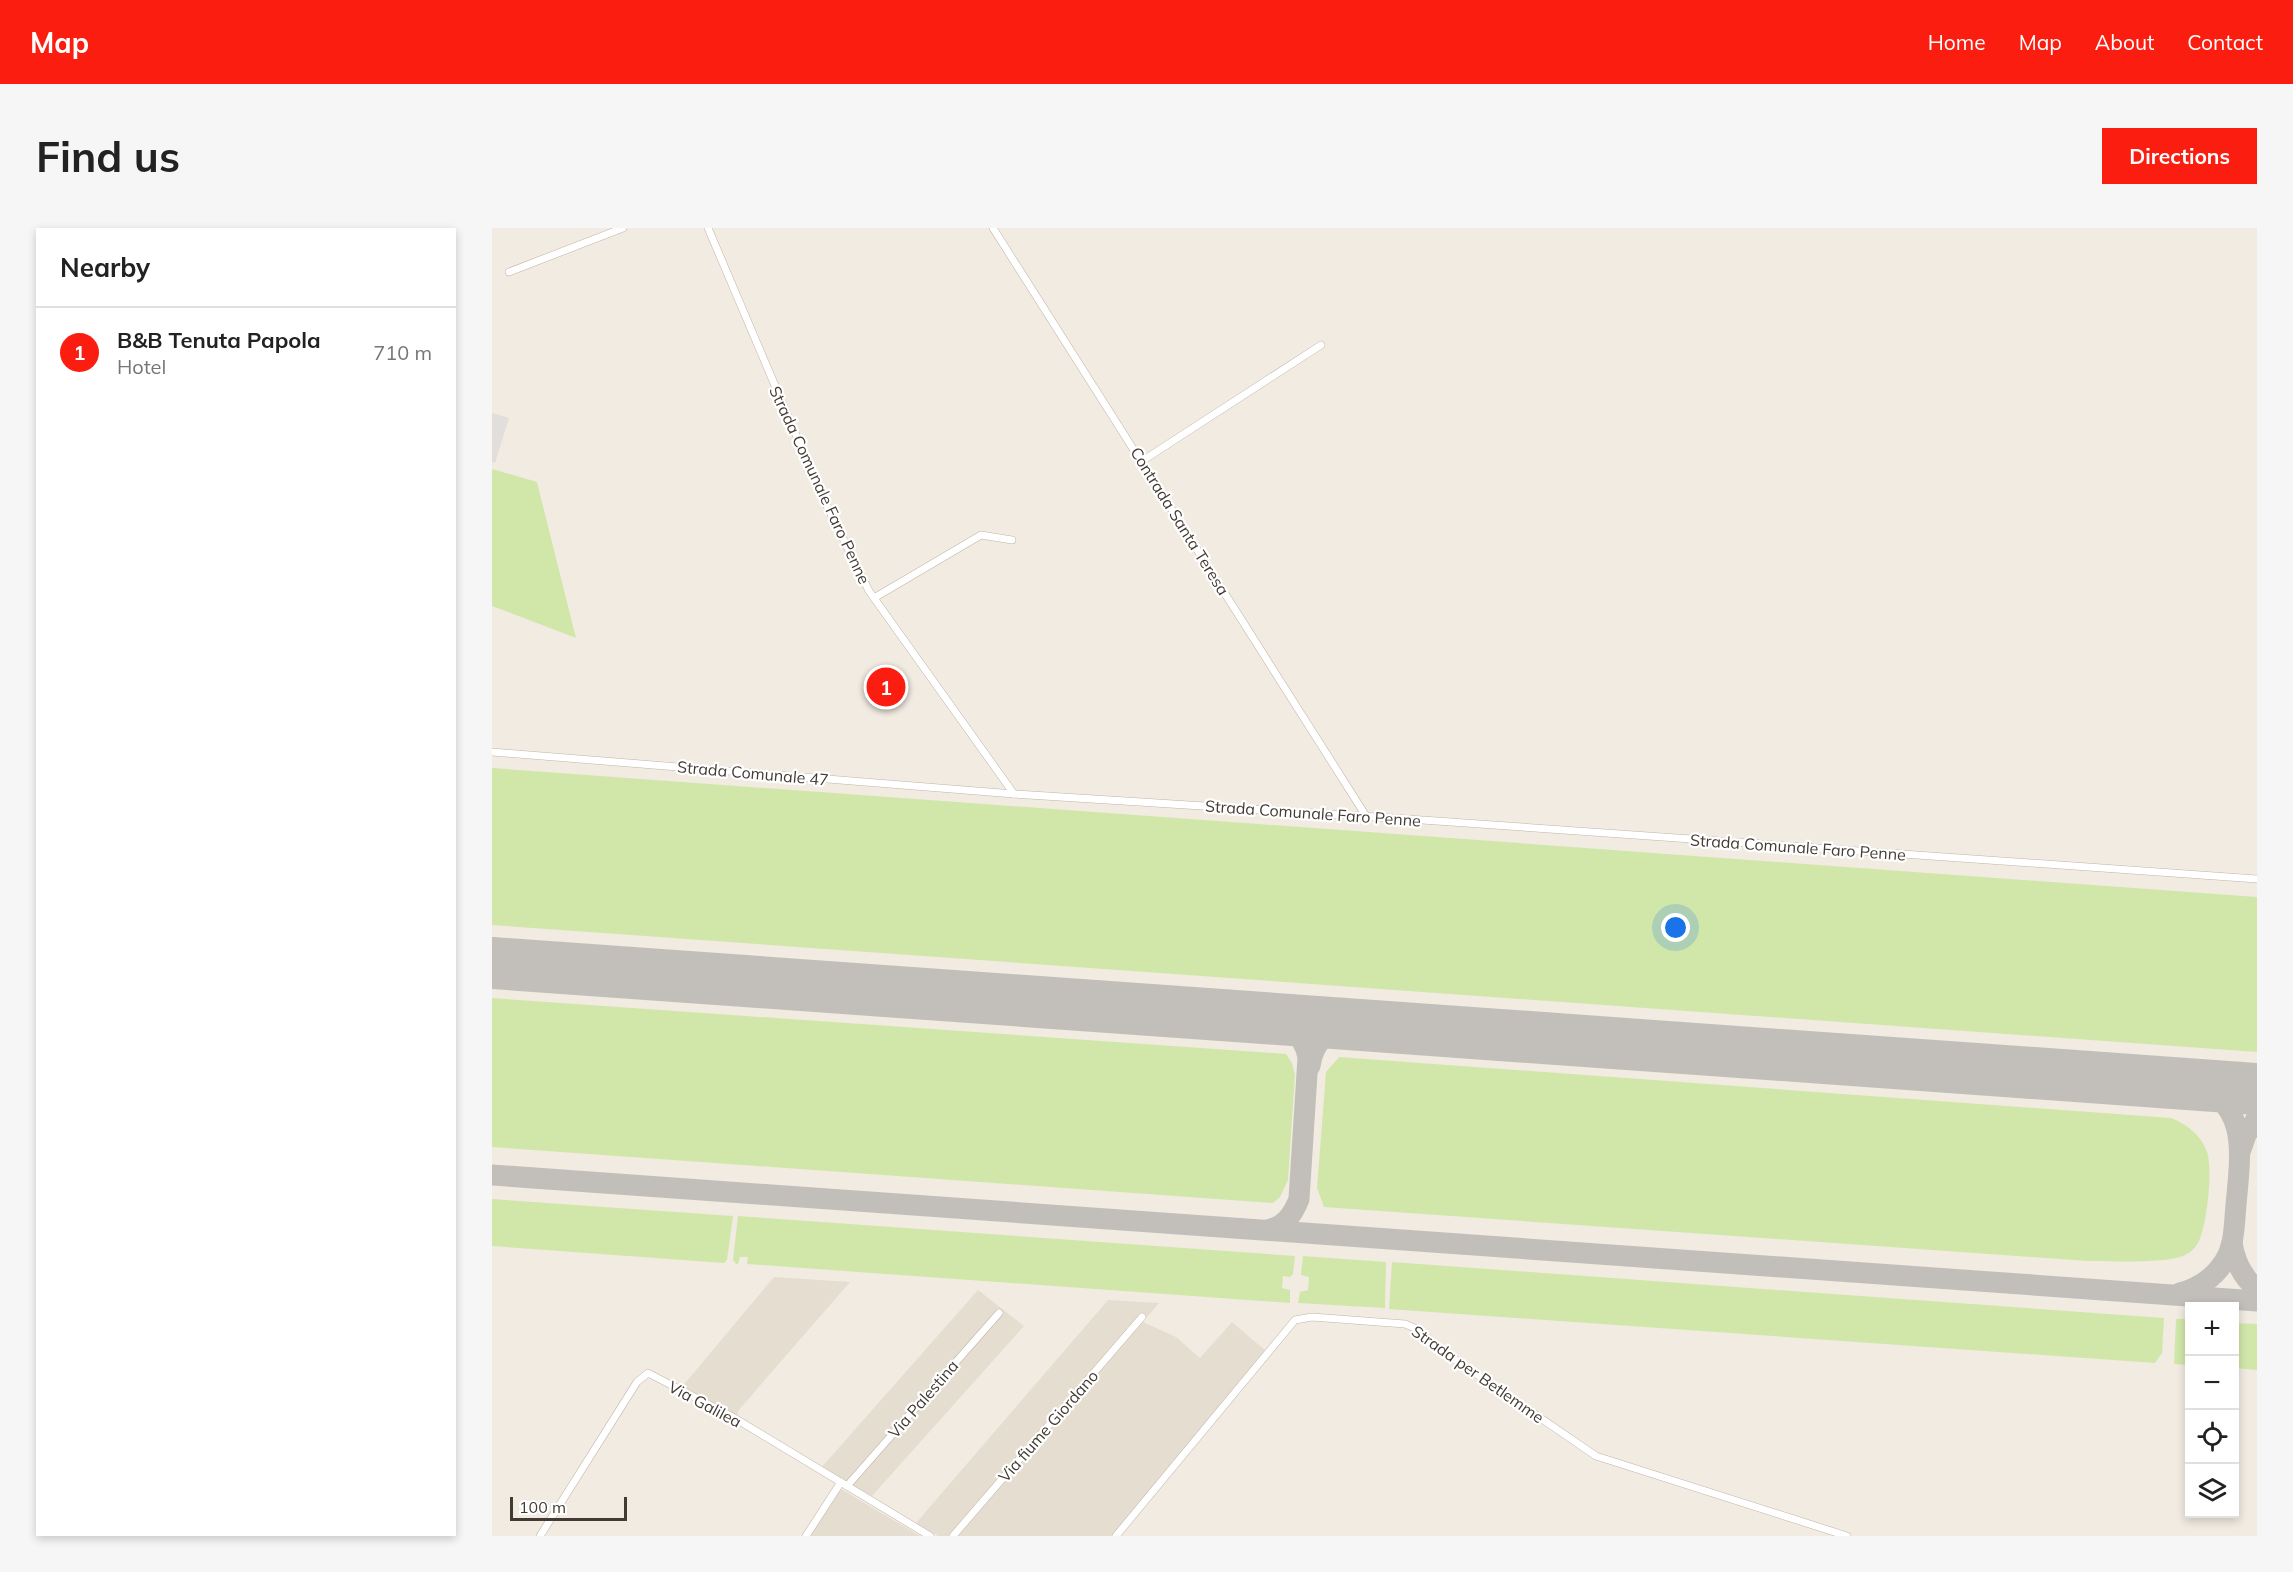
<!DOCTYPE html>
<meta charset="utf-8">
<style>
body{margin:0;font-family:Mulish,sans-serif;background:#f6f6f6;color:#222}
.controls{position:absolute;right:18px;bottom:18px;display:grid;overflow:hidden;border-radius:0px;box-shadow:0 3px 9px #0003}
.controls button{width:54px;height:54px;display:grid;place-items:center;padding:0;border:0;border-bottom:2px solid #e0e0e0;background:#fff;color:#222;font:30px sans-serif}
.scale{position:absolute;left:18px;bottom:15px;width:117px;box-sizing:border-box;padding-left:6px;border:3px solid #433b33;border-top:0;font-size:16px;line-height:21px;white-space:nowrap;color:#433b33;-webkit-text-stroke:4px #fff;paint-order:stroke}
.you{position:absolute;left:1184px;top:700px;width:21px;height:21px;margin:-15px;border:4px solid #fff;border-radius:50%;background:#1a73e8;box-shadow:0 0 0 9px #1a73e833}
.badge{display:grid;place-items:center;width:39px;height:39px;border-radius:50%;background:#fb1e10;color:#fff;font-size:20px;font-weight:700}
.pin{position:absolute;translate:-50% -50%;border:3px solid #fff;box-shadow:0 2px 6px #0006}
.list{margin:0;padding:0;list-style:none}
h2{display:flex;justify-content:space-between;align-items:center;height:78px;margin:0;padding:0 24px;font-size:26px}
h2 small{font-size:20px;font-weight:400;color:#767676}
.list li{display:grid;grid-template-columns:39px 1fr auto;gap:18px;align-items:center;box-sizing:border-box;height:90px;padding:0 24px;border-top:2px solid #e0e0e0}
.list b{display:block;font-size:22px;white-space:nowrap}
.list p{margin:0;font-size:20px;white-space:nowrap;color:#767676}
.list em{font-size:20px;font-style:normal;color:#767676}
.icon{flex:none;width:33px;height:33px;fill:none;stroke:currentColor;stroke-width:2;stroke-linecap:round;stroke-linejoin:round}
.map{position:relative;flex:none;width:1765px;height:1308px;overflow:hidden;border-radius:0px}
header{display:flex;align-items:center;gap:36px;box-sizing:border-box;height:84px;padding:0 30px;background:#fb1e10;color:#fff}
header strong{font-size:28px}
nav{display:flex;gap:33px;margin-inline-start:auto;font-size:21px}
.intro{display:flex;align-items:center;justify-content:space-between;box-sizing:border-box;height:144px;padding:0 36px}
h1{margin:0;font-size:42px}
.button{padding:15px 27px;border-radius:0px;background:#fb1e10;color:#fff;font-size:21px;font-weight:700}
main{display:flex;gap:36px;padding:0 36px}
aside{flex:1;background:#fff;border-radius:0px;box-shadow:0 3px 9px #0003}
.map>svg:first-child{display:block}
</style>
<header>
<strong>Map</strong>
<nav><a>Home</a><a>Map</a><a>About</a><a>Contact</a></nav>
</header>
<div class="intro"><h1>Find us</h1><a class="button">Directions</a></div>
<main>
<aside>
<h2>Nearby<small></small></h2>
<ul class="list">
<li><span class="badge">1</span><div><b>B&amp;B Tenuta Papola</b><p>Hotel</p></div><em>710 m</em></li>
</ul>
</aside>
<div class="map">
<svg width="1765" height="1308" viewBox="0 0 1765 1308">
<rect width="100%" height="100%" fill="#f1ebe2"/>
<g fill="#e5ddd0">
<path d="M282,1049L358,1054L246,1183L245,1189L189,1160Z"/>
<path d="M486,1062L532,1098L380,1268L329,1240Z"/>
<path d="M616,1072L667,1075L651,1094L684,1109L708,1130L740,1094L774,1123L620,1308H446L424,1295Z"/>
<path d="M349,1261L428,1308H318Z"/>
</g>
<g fill="#d1e7aa">
<path d="M0,241L45,254L84,410L0,378Z"/>
<path d="M0,540L1765,669V824L0,697Z"/>
<path d="M0,770L794,826L800,835L803,847L796,952L788,969L781,975L0,919Z"/>
<path d="M847,829L1679,890C1695,896 1709,907 1715,924C1721,941 1715,999 1706,1015C1703,1020 1698,1025 1693,1027C1676,1036 1617,1033 1596,1033L832,979L825,960L834,844Z"/>
<path d="M0,971L241,988L235,1032L232,1035L0,1018Z"/>
<path d="M246,988L803,1028L801,1046L798,1049L791,1048L790,1060L798,1062V1075L255,1036L256,1029H248L246,1036H244L241,1032Z"/>
<path d="M811,1028L894,1034L893,1080L806,1075L808,1064L816,1062L817,1049L809,1047Z"/>
<path d="M900,1034L1672,1090L1670,1125L1663,1135L897,1081Z"/>
<path d="M1684,1091H1697V1137L1682,1136Z"/>
<path d="M1742,1095L1765,1096V1142L1743,1140Z"/>
</g>
<path fill="#e2dedb" d="M0,185L17,190L3,235L0,234Z"/>
<g fill="none" stroke-linecap="round" stroke-linejoin="round">
<g stroke="#c2bfba" stroke-width="21">
<path d="M767,790C791,796 812,802 816,830L807,971C801,987 792,999 775,1002"/>
<path d="M818,838C823,803 844,802 875,797"/>
<path d="M1748,924L1754,907L1765,890"/>
<path d="M0,947L1765,1073"/>
<path d="M1739,1018L1740,1015C1743,1034 1750,1049 1765,1061"/>
<path d="M1688,1065C1707,1060 1721,1051 1732,1034C1743,1018 1742,996 1744,977C1748,929 1759,875 1701,856"/>
</g>
<path stroke="#c2bfba" stroke-width="52" d="M0,735L1765,861"/>
<defs>
<g id="street">
<path d="M216,0L330,268L377,363L522,566"/>
<path d="M501,0L874,588"/>
<path d="M17,44L131,0"/>
<path d="M650,233L829,117"/>
<path d="M382,370L489,307L520,312"/>
<path d="M0,524L522,566L916,591L1765,651"/>
<path d="M355,1258L507,1085"/>
<path d="M48,1308L145,1154L156,1145L239,1188L438,1308"/>
<path d="M314,1308L349,1254"/>
<path d="M461,1308L650,1089"/>
<path d="M624,1308L803,1092L820,1089L913,1096L925,1101L955,1126L1104,1228L1355,1308"/>
</g>
</defs>
<use href="#street" stroke="#c0b5a8" stroke-width="8"/>
<use href="#street" stroke="#fff" stroke-width="7"/>
</g>
<g text-anchor="middle" dominant-baseline="central" stroke-width="4.5" stroke-linejoin="round" paint-order="stroke">
<g font-size="16" fill="#433b33" stroke="#fff">
<text transform="translate(328 257) rotate(65)">Strada Comunale Faro Penne</text>
<text transform="translate(688 293) rotate(58)">Contrada Santa Teresa</text>
<text transform="translate(261 545) rotate(5)">Strada Comunale 47</text>
<text transform="translate(821 585) rotate(4)">Strada Comunale Faro Penne</text>
<text transform="translate(1306 619) rotate(4)">Strada Comunale Faro Penne</text>
<text transform="translate(986 1146) rotate(35)">Strada per Betlemme</text>
<text transform="translate(431 1171) rotate(-49)">Via Palestina</text>
<text transform="translate(213 1176) rotate(28)">Via Galilea</text>
<text transform="translate(556 1198) rotate(-49)">Via fiume Giordano</text>
</g>
</g>
</svg>
<div class="controls">
<button>+</button>
<button>−</button>
<button><svg class="icon" aria-label="locate" viewBox="0 0 24 24"><circle cx="12" cy="12" r="6"/><path d="M12 2v4M12 18v4M2 12h4M18 12h4"/></svg></button>
<button><svg class="icon" aria-label="layers" viewBox="0 0 24 24"><path d="M12 4l9 5-9 5-9-5zM3 14l9 5 9-5"/></svg></button>
</div>
<div class="scale">100 m</div>
<div class="you"></div>
<div class="pin badge" style="left:394px;top:459px">1</div>
</div>
</main>
